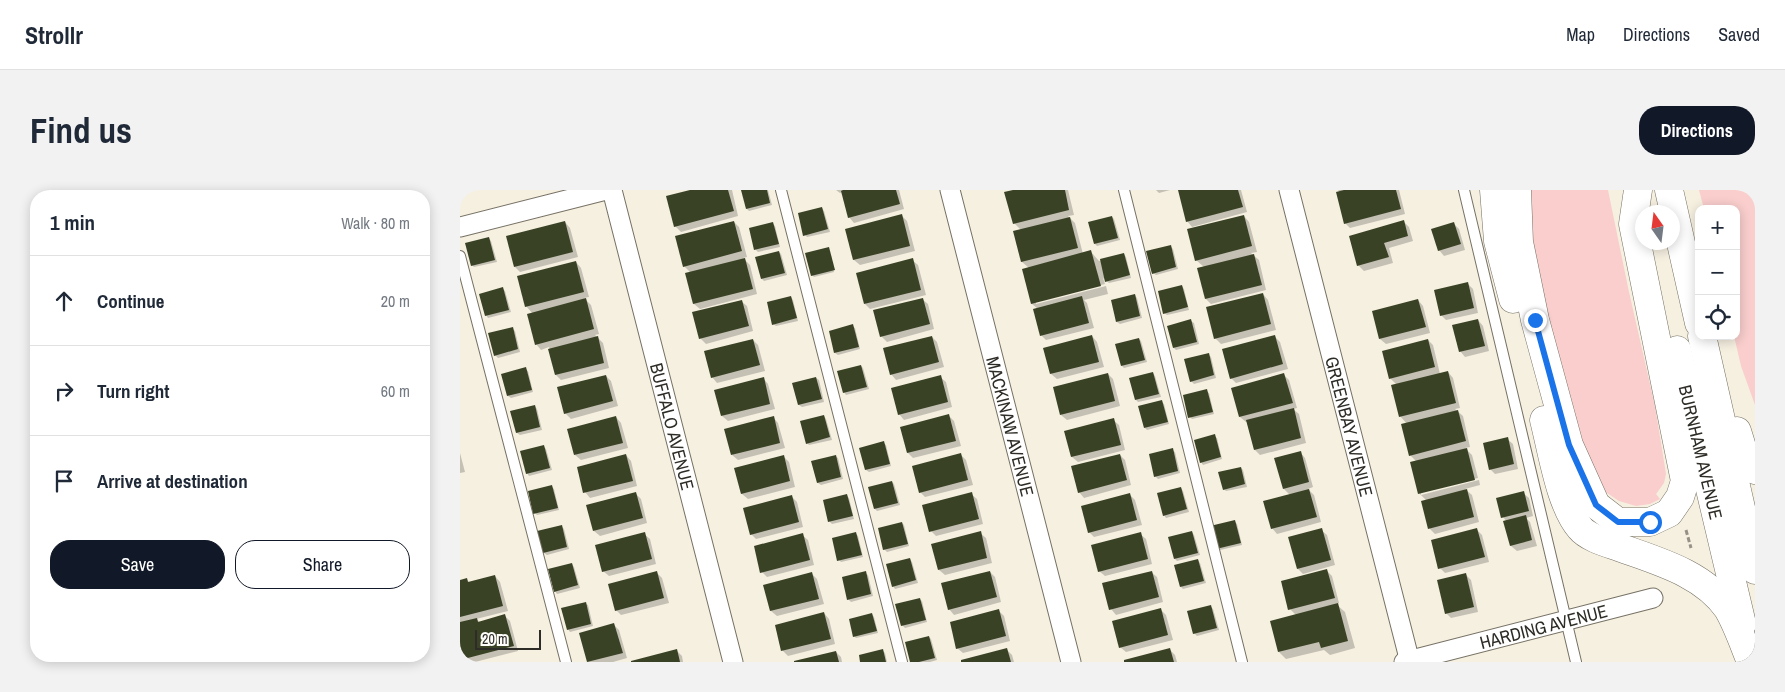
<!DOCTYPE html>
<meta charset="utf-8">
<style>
body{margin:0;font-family:"Archivo Narrow",sans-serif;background:#f2f2f3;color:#1f2937}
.controls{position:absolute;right:15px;top:15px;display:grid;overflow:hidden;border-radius:10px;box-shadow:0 2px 12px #0003}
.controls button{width:45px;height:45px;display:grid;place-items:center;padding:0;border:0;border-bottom:1px solid #e0e1e3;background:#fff;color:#1f2937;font:25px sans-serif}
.compass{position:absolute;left:1175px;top:15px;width:45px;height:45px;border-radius:50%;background:#fff;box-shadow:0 2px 12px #0003;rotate:346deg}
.scale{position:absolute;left:15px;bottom:12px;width:66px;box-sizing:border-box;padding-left:5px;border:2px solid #2e2c26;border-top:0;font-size:14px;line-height:18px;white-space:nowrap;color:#2e2c26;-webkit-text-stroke:4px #fefdfa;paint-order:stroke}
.stop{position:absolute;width:15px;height:15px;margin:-11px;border:4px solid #1a73e8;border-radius:50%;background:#fff}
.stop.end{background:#1a73e8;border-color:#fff;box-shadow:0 1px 5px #0008}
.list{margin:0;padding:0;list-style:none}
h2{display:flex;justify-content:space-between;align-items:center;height:65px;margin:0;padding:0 20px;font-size:21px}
h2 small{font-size:16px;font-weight:400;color:#747a83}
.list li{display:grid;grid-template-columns:32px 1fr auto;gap:15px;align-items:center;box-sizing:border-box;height:90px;padding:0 20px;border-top:1px solid #e0e1e3}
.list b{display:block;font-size:19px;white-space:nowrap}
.list em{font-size:16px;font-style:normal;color:#747a83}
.actions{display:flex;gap:10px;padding:15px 20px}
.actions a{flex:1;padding:11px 0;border:1px solid #111827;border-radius:20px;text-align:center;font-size:18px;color:#111827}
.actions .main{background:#111827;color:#fff}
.icon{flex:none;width:28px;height:28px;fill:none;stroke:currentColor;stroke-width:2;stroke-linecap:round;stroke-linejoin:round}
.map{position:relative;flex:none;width:1295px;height:472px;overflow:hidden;border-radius:20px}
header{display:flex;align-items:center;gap:30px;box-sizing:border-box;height:70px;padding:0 25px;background:#fff;border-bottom:1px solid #e0e1e3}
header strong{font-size:24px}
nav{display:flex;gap:28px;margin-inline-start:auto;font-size:18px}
.intro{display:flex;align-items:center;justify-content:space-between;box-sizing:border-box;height:120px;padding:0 30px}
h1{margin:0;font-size:35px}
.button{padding:12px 22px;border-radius:20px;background:#111827;color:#fff;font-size:18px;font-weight:700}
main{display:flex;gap:30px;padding:0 30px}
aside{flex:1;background:#fff;border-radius:20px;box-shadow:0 2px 12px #0003}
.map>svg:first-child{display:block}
</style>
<header>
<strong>Strollr</strong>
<nav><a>Map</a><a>Directions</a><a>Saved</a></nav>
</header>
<div class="intro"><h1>Find us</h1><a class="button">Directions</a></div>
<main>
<aside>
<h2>1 min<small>Walk · 80 m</small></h2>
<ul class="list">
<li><svg class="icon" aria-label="ahead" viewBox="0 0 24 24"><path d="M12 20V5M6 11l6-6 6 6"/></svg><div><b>Continue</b></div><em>20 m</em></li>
<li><svg class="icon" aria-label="right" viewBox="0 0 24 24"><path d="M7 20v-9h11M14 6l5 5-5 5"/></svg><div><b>Turn right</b></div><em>60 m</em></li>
<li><svg class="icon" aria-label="arrive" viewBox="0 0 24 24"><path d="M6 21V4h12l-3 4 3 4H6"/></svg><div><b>Arrive at destination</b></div></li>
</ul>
<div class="actions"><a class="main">Save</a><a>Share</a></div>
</aside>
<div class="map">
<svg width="1295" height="472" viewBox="0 0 1295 472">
<rect width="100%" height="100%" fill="#f6f0e1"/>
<g fill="#f9cecd">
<path d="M1065,0H1148L1169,102L1195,216L1206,284L1204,293L1196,304L1200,309L1190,314L1176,316L1159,311L1144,301L1118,242L1073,74Z"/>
<path d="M1239,0H1295V215L1281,176L1274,146H1276V19H1244Z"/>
</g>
<g fill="#0003">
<path d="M235,0H272L278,26L221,42L215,36Z"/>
<path d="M282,0H308L312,15L289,21L287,19Z"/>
<path d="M376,0H439L444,19L394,33L389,27L382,2L380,3Z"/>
<path d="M558,0H608L614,25L608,26L615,33L623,64L631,62L639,71L664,64L666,67L671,88L649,93L643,88L645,94L576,112V114L646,96L648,104L624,110L627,113L634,138L586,150L581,145L578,119L572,114L569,78L562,72L555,42L561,40L554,33Z"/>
<path d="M696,0H710L699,3Z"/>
<path d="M723,0H781L787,22L732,37L727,31Z"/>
<path d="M878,0H939L945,24L890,38L885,33L880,2Z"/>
<path d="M362,18L364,21L370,42L347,47L345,45Z"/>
<path d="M442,26L447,31L455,61L400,75L394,70L387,40Z"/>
<path d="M784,26L789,32L797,62L791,63L799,70L806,100L751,114L746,109L738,79L744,77L736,70Z"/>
<path d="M652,27L654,29L660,50L637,56L635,54Z"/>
<path d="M105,32L110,38L118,67L60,82L55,77Z"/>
<path d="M274,32L279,37L287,67L283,68L290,75L297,104L240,119L234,114L231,83L224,76Z"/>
<path d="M944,32L949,37L953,51L929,58L933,73L904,81L898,75Z"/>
<path d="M312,33L315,36L320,57L298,62L296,60L290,39Z"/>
<path d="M993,33L999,39L1005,60L984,66L979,60Z"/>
<path d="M29,48L31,51L37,72L14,77L12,75Z"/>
<path d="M710,56L713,59L718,79L696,85L693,83Z"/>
<path d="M369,59L374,82L354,87L352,85Z"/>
<path d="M319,62L321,64L327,85L304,91L302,89Z"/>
<path d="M452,70L458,75L466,105L410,119L405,114Z"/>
<path d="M116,72L121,78L129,107L124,108L131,115L139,144L135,145L143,153L149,178L101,190L96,185L89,157L81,160L76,154L73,124L66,116Z"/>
<path d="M1007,93L1013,99L1018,123L986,130L981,125Z"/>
<path d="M722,96L724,99L729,120L707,125L704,123Z"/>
<path d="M43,99L45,101L51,122L28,128L26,125Z"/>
<path d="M803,104L808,110L816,140L761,154L755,148Z"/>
<path d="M675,105L677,108L682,128L660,134L657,132Z"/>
<path d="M331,107L333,110L338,131L316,136L313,134Z"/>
<path d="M462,109L468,114L474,139L427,152L421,146Z"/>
<path d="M958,110L963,116L970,143L926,154L920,149L913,122Z"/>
<path d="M281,111L287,116L293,141L246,154L240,148Z"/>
<path d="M1018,130L1023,136L1029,161L1005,167L1000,161Z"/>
<path d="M731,131L734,133L739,154L716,160L714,158Z"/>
<path d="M392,136L395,138L400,159L378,165L375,163Z"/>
<path d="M52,138L55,141L60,162L38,168L35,165Z"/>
<path d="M632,146L637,152L644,177L597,189L591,184Z"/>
<path d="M472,147L477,152L484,177L436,190L431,184Z"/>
<path d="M815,147L820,152L828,179L776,193L771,188Z"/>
<path d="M679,149L681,151L687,172L664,178L662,176Z"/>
<path d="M293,150L298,155L305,181L257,193L252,187Z"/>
<path d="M968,150L973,155L980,184L988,182L993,188L1000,218L995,219L1003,226L1010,257L1005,258L1012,265L1018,288L961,302V305L1019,290L1020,295L1005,299L1012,305L1019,332L975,344L970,339L962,312L966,310L959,303L957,272L950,265L947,234L940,226L937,195L930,188Z"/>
<path d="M748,164L751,167L756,188L734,194L731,191Z"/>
<path d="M401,176L403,178L409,199L386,205L384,202Z"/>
<path d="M65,179L68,181L73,202L51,208L48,206Z"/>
<path d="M693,183L695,186L701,207L678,212L676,210Z"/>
<path d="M648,184L653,189L660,216L607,230L601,225Z"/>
<path d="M824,185L829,190L837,218L833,219L839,224L846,253L800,265L795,260L788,232H786L780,227L772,199Z"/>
<path d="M146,186L151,191L158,216L111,229L105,223Z"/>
<path d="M480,187L486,192L492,217L444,230L439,224Z"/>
<path d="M303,188L308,194L315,219L268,231L262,226Z"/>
<path d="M356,188L359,190L364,212L342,217L339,215L334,194Z"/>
<path d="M746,201L749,203L754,224L732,229L730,227Z"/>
<path d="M701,211L704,214L709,234L687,240L685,238Z"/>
<path d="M75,216L77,219L82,240L60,245L57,243L52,222Z"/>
<path d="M364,226L366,229L372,250L349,255L347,253Z"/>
<path d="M489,226L494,231L501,256L453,268L448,263L441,238Z"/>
<path d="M156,227L161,233L168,258L121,270L115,265Z"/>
<path d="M313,227L318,233L325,258L278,270L272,265Z"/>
<path d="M653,230L659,235L665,260L618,272L612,267L606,242Z"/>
<path d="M754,246L757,248L762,269L743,275L741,272Z"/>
<path d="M1047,249L1053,254L1058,279L1035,284L1030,279Z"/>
<path d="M423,253L426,255L431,276L409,282L406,280Z"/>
<path d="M84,257L86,259L92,280L69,286L67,283Z"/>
<path d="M712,260L715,262L720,283L698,289L695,286Z"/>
<path d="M840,262L845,268L853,297L848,299L854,305L861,332L817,344L812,338L830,305L824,299Z"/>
<path d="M0,263L5,282L0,283Z"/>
<path d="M166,265L171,271L177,296L130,308L125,302Z"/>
<path d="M501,265L506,270L513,295L465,307L460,302Z"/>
<path d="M660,265L665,270L671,295L624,308L619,302Z"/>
<path d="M323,266L329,272L335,297L288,309L282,304L276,279Z"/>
<path d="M375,266L378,268L383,289L361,295L358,293L353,272Z"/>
<path d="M781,278L783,280L787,297L766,301L764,299Z"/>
<path d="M432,292L434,294L440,315L417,321L415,319Z"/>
<path d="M92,297L94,299L99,320L77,325L75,323Z"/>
<path d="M721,298L723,301L729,322L706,328L704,325Z"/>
<path d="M175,303L181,309L187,333L140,346L134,341Z"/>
<path d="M1063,303L1069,308L1073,326L1066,328L1070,332L1077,356L1057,361L1051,356L1045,332H1047L1043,327Z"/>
<path d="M511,304L517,309L523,334L476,346L471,341Z"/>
<path d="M386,305L389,308L394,329L372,334L370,332L364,311Z"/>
<path d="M670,305L675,310L682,335L634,347L629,342Z"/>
<path d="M332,307L337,312L343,337L296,349L291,344Z"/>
<path d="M775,332L777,334L782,355L760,360L757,358Z"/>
<path d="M442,333L444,335L449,356L427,362L424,359Z"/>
<path d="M101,336L104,339L109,359L87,365L84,363Z"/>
<path d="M861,340L867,345L875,375L843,384L838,379Z"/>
<path d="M1017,340L1022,345L1029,372L985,383L980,378Z"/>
<path d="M732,342L734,345L740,365L717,371L715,369Z"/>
<path d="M520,343L526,348L532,373L485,385L479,380Z"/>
<path d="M184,344L190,349L196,374L149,386L143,381Z"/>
<path d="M396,344L398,346L403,367L381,372L379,370Z"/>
<path d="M680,344L686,349L692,374L645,386L639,381Z"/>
<path d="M342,345L348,350L354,375L307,387L302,382Z"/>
<path d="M450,369L452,372L458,393L435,399L433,396Z"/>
<path d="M738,370L740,373L746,393L723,399L721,397Z"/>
<path d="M112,374L114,377L120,398L97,404L95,401Z"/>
<path d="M867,381L872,386L879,413L876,414L885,422L895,458L870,465L864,460L826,469L819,462L836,425L830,419Z"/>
<path d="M530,382L535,387L541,412L494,425L489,419Z"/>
<path d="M691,382L697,387L703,412L656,425L651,419Z"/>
<path d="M197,383L202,388L209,413L161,425L156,420Z"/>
<path d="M405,383L408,385L413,406L391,412L388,409Z"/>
<path d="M352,384L357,389L364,414L317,426L311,421L305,396Z"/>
<path d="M1005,384L1011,390L1018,422L991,428L986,423Z"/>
<path d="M35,386L40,392L48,421L16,429L20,432L45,426L50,431L58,461L15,472H0V391L6,389L10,393Z"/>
<path d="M459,409L462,411L467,432L445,438L442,435Z"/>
<path d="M125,413L128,415L133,436L110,442L108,439Z"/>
<path d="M751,417L753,419L759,440L737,446L734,443Z"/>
<path d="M701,420L706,425L713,450L666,462L660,457Z"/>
<path d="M539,421L544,426L550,451L503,463L497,458Z"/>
<path d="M364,423L369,429L375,454L328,466L323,461L316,436Z"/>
<path d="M412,424L414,427L418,443L396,448L394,446Z"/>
<path d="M154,435L159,440L167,468L153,472H128L121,444Z"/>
<path d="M469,447L471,449L477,470L470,472H452Z"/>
<path d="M422,460L425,463L427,472H402Z"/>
<path d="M547,460L552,465L554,472H503Z"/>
<path d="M710,460L715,465L717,472H665Z"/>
<path d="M217,461L222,466L223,472H173Z"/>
<path d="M376,462L381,467L382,472H337Z"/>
</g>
<g fill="#394224">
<path d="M230,0H268L274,21L214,37L206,6Z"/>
<path d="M281,0H307L310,13L286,19Z"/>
<path d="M383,0H436L440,14L388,28L381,1Z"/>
<path d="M553,0H605L609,20L553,34L544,2Z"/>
<path d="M718,0H778L783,17L726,32Z"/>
<path d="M884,0H936L941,19L884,34L876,2Z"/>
<path d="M362,17L368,39L343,46L338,23Z"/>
<path d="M442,24L450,56L393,70L385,39Z"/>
<path d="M784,25L792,56L735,71L727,39Z"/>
<path d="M652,26L658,48L634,54L628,32Z"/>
<path d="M610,27L618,58L561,72L553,41Z"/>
<path d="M944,30L948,46L924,53L929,67L897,76L889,46Z"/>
<path d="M105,31L113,62L54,77L46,46Z"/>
<path d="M274,31L282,61L223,77L215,46Z"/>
<path d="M313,32L319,54L294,60L289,38Z"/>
<path d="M994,32L1001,54L978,61L971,39Z"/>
<path d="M29,47L35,70L11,76L5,53Z"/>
<path d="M711,55L716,77L692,84L686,61Z"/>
<path d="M369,57L375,80L351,86L345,63Z"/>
<path d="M631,60L641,96L571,114L562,79Z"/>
<path d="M319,61L325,83L301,89L295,67Z"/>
<path d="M664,63L670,85L645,92L640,69Z"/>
<path d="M794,64L802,95L745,109L737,78Z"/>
<path d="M285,68L293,99L233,114L225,83Z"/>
<path d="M453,68L461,100L404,114L396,83Z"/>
<path d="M116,71L124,102L65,117L57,86Z"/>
<path d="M1008,92L1014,118L980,126L974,100Z"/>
<path d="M722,95L728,117L703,124L698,101Z"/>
<path d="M43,97L49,120L25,126L19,104Z"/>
<path d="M803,103L811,134L754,149L746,117Z"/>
<path d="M675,104L680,126L656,132L651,110Z"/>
<path d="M331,106L337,128L312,135L307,112Z"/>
<path d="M622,106L629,133L580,146L573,119Z"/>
<path d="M126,108L134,139L75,155L67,124Z"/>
<path d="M463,108L470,134L420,147L413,120Z"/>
<path d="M958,109L966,137L919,149L912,121Z"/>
<path d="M282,110L289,136L239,149L232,122Z"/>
<path d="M731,129L737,152L713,158L707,136Z"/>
<path d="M1018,129L1025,156L999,162L992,135Z"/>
<path d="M393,134L399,157L374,163L369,141Z"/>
<path d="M53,137L58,159L34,166L28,143Z"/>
<path d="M632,145L639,172L590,184L583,158Z"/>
<path d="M815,145L823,174L770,189L762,159Z"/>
<path d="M138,146L144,173L95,185L88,159Z"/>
<path d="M472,146L479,172L430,185L423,158Z"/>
<path d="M679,148L685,170L661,176L655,154Z"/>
<path d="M293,149L300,175L251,188L244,161Z"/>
<path d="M968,149L975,177L929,189L922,161Z"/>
<path d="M749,163L754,185L730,192L724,169Z"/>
<path d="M401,175L407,197L383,203L377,181Z"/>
<path d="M66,177L72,200L47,206L41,184Z"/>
<path d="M988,181L996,213L939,227L931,195Z"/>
<path d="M693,182L699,204L675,210L669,188Z"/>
<path d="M648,183L655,211L600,225L593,197Z"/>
<path d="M824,183L833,213L779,227L771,198Z"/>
<path d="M146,185L153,211L104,224L97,197Z"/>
<path d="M481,185L488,212L438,225L431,198Z"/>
<path d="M304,187L310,214L261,226L254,200Z"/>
<path d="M356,187L362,209L338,215L332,193Z"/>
<path d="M747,199L753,222L728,228L723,205Z"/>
<path d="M702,210L708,232L684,238L678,216Z"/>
<path d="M75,215L80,237L56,243L50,221Z"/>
<path d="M834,218L841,248L794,260L786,230Z"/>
<path d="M998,220L1006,251L949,266L941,234Z"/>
<path d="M489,224L496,251L447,263L440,237Z"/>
<path d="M364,225L370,247L346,254L340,231Z"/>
<path d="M156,226L163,253L114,265L107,239Z"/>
<path d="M314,226L320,253L271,265L264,239Z"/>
<path d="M654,228L661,255L611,267L604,241Z"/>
<path d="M755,244L761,267L740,273L734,250Z"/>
<path d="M1048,247L1054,274L1029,280L1023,253Z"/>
<path d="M424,251L430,274L405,280L399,258Z"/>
<path d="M84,255L90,278L66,284L60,261Z"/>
<path d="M713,258L718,281L694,287L689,264Z"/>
<path d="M1007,258L1015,290L958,304L950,272Z"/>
<path d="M841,261L849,292L823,299L814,268Z"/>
<path d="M501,263L508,290L459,303L452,276Z"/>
<path d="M166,264L173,291L123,303L117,277Z"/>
<path d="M660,264L667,290L618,303L611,276Z"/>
<path d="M324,265L330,291L281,304L274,278Z"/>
<path d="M376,265L381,287L357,293L351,271Z"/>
<path d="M781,277L785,294L763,300L758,282Z"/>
<path d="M432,291L438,313L414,319L408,297Z"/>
<path d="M92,295L98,318L73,324L68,301Z"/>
<path d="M721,297L727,319L703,326L697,303Z"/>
<path d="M849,299L857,327L811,339L803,311Z"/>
<path d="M1007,299L1014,327L968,339L961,311Z"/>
<path d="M1064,301L1069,321L1041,328L1036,308Z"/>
<path d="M176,302L183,328L133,341L126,315Z"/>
<path d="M512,302L519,329L469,342L462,315Z"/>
<path d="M670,303L677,330L628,343L621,316Z"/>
<path d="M387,304L393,326L368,332L363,310Z"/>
<path d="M332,305L339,332L290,345L283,318Z"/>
<path d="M1066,325L1072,350L1050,356L1043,331Z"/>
<path d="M775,330L781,353L756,359L750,336Z"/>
<path d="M442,332L448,354L423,360L418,338Z"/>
<path d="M102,335L107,357L83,363L77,341Z"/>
<path d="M862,338L871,370L837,379L828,347Z"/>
<path d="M1017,338L1025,367L978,379L971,350Z"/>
<path d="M521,341L527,368L478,380L471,354Z"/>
<path d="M732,341L738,363L714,369L708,347Z"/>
<path d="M185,342L192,369L142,382L135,355Z"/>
<path d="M396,342L402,365L377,371L372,348Z"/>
<path d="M681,342L688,369L638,382L631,355Z"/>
<path d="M343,343L350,370L300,383L294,356Z"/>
<path d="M450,368L456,390L432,397L426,374Z"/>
<path d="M738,369L744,391L720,397L714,375Z"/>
<path d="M112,373L118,395L94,402L88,379Z"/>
<path d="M867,379L875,408L828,420L821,391Z"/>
<path d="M197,381L204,408L155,421L148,394Z"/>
<path d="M406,381L411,404L387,410L382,387Z"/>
<path d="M530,381L537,407L488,420L481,393Z"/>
<path d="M692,381L699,407L649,420L642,393Z"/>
<path d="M352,382L359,409L310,421L303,395Z"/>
<path d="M1006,383L1014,417L985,424L977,390Z"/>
<path d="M35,385L43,416L0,427V390L7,388L8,392Z"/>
<path d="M460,408L466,430L441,436L435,414Z"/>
<path d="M126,412L131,434L107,440L101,418Z"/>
<path d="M878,413L888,451L861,458L859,452L818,462L810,431Z"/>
<path d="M751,415L757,438L733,444L727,421Z"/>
<path d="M701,418L708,445L659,458L652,431Z"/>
<path d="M539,419L546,446L496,459L490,432Z"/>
<path d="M364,422L371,449L321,461L315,435Z"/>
<path d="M412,423L417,441L393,447L389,429Z"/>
<path d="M45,424L54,456L0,470V432L17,428L18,432Z"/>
<path d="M154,433L163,463L127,472L119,443Z"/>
<path d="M469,446L475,468L459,472H450L445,452Z"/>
<path d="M547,458L551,472H501V470Z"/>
<path d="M710,458L714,472H664V470Z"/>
<path d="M217,459L220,472H171V471Z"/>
<path d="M423,459L426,472H400L399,465Z"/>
<path d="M376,461L379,472H334V471Z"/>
</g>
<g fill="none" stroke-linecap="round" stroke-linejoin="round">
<defs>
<g id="lane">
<path d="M321,0L442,472"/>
<path d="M664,0L782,472"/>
<path d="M1004,0L1116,472"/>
<path d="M0,66L106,472"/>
</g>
<g id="street">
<path id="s1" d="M152,0L273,472"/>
<path id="s2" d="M490,0L611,472"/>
<path id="s3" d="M829,0L950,472"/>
<path d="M0,37L146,0"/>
<path id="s4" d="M944,472L1193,408"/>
</g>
<g id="secondary">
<path d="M1034,0L1038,51L1053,109"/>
<path d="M1057,0L1059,52L1075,130L1109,255L1136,315L1158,332H1190L1209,323L1220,307L1225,291L1173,34L1178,0"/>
<path d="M1209,0L1239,133"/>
<path d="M1242,146L1295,380"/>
<path id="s5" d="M1217,160L1282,434"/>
<path d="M1084,230C1092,261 1100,315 1120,338C1129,349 1151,354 1164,359C1201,372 1245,385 1268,419C1277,434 1284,455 1291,472"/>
<path d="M1277,241L1285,267L1295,280"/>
</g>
</defs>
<use href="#lane" stroke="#767164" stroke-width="12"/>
<use href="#street" stroke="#767164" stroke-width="21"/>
<use href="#secondary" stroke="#767164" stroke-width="29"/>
<path stroke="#959186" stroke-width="3" stroke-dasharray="5 2.5" stroke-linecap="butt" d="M1226,340L1231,358"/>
<use href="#lane" stroke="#fff" stroke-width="10"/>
<use href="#street" stroke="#fff" stroke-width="19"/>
<use href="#secondary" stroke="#fff" stroke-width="28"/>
</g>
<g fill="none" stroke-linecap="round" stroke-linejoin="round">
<path stroke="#1a73e8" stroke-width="6" d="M1075,130L1109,255L1136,315L1158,332H1190"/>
</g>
<g text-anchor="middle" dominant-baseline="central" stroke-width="5" stroke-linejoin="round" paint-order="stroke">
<g font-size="18" fill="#2e2c26" stroke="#fefdfa">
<text stroke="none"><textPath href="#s1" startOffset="244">BUFFALO AVENUE</textPath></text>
<text stroke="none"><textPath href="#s2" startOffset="244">MACKINAW AVENUE</textPath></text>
<text stroke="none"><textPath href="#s3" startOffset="244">GREENBAY AVENUE</textPath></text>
<text stroke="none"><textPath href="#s5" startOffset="105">BURNHAM AVENUE</textPath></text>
<text stroke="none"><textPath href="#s4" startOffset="144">HARDING AVENUE</textPath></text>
</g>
</g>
</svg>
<div class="controls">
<button>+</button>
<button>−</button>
<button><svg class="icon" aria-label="locate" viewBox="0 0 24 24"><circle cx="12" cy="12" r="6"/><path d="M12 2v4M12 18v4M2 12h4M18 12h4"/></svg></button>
</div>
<svg class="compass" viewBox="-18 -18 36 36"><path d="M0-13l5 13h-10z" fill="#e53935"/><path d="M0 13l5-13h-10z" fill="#747a83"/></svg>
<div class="scale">20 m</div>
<div class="stop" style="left:1190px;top:332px"></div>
<div class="stop end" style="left:1075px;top:130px"></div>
</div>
</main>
